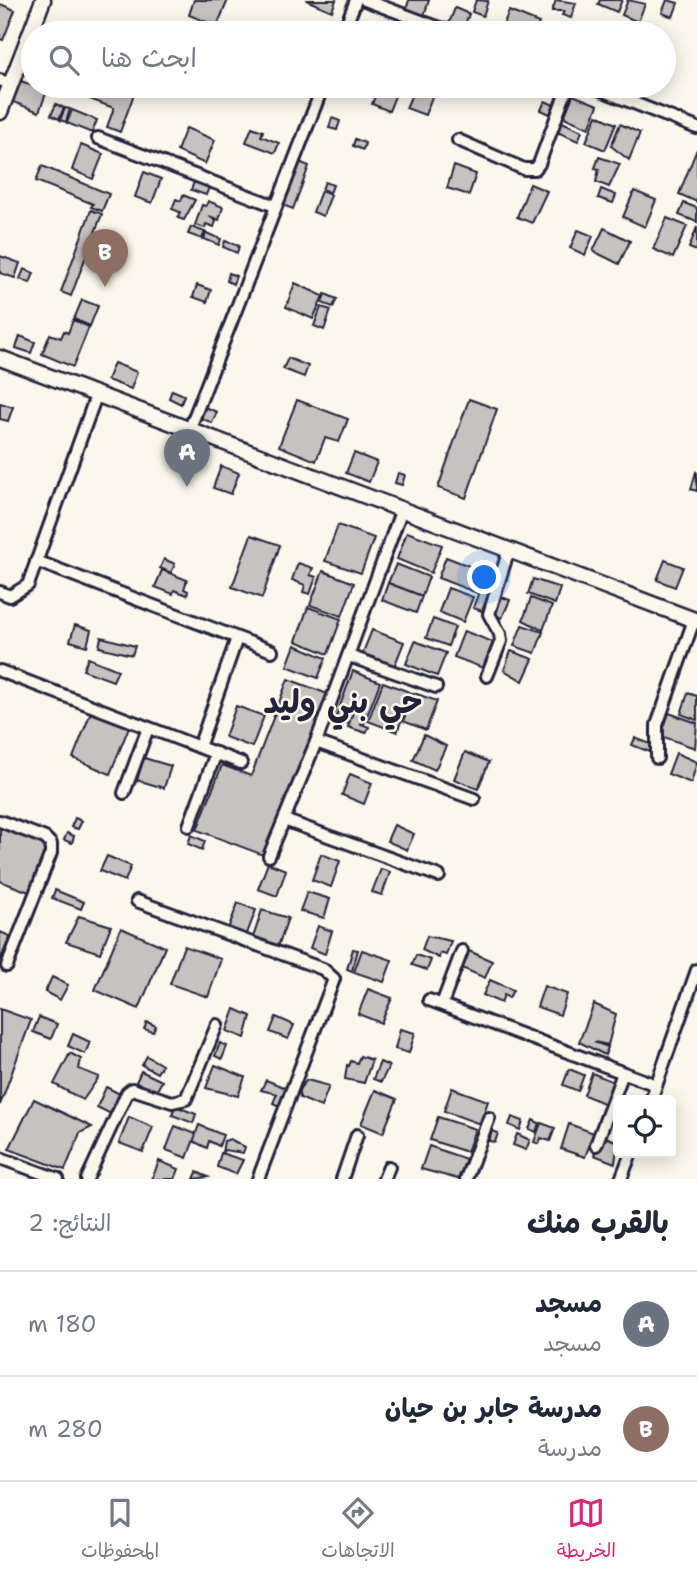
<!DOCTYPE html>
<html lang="ar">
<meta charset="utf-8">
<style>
body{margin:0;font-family:"Shantell Sans","Playpen Sans Arabic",sans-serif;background:#f6f6f7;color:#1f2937;direction:rtl}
.controls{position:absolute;right:21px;bottom:21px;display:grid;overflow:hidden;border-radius:7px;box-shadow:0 4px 18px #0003}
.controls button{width:63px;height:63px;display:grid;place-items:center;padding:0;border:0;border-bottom:2px solid #e0e1e3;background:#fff;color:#1f2937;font:35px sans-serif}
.you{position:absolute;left:485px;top:578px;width:24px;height:24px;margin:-18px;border:5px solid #fff;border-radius:50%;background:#1a73e8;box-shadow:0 0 0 10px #1a73e833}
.badge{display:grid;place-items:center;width:46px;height:46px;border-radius:50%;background:#db2777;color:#fff;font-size:23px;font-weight:700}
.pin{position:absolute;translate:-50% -58px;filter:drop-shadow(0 2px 4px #0008)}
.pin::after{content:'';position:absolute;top:37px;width:24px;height:21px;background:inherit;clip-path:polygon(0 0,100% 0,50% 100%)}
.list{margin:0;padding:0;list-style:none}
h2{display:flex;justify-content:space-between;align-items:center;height:91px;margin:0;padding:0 28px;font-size:30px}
h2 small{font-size:23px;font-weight:400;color:#747a83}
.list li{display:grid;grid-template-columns:46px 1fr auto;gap:21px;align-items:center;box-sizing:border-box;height:105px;padding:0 28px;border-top:2px solid #e0e1e3}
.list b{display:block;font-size:26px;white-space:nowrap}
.list p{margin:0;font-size:23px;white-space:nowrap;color:#747a83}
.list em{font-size:23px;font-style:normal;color:#747a83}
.icon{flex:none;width:38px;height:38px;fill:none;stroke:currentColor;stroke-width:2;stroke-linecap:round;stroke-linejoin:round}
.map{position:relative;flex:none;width:697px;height:1179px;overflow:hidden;direction:ltr}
.search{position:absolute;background:#fff;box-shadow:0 4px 18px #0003;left:21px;right:21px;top:21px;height:77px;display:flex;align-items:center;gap:18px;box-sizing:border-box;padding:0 24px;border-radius:38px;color:#747a83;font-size:26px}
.sheet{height:301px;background:#fff}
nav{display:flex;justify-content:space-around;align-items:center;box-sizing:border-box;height:98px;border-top:2px solid #e0e1e3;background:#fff;font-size:19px;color:#747a83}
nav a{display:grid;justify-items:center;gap:4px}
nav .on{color:#db2777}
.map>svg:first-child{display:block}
</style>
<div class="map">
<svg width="697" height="1179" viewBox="0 0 697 1179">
<rect width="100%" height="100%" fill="#fbf7ec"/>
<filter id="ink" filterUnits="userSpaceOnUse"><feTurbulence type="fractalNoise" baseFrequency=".0143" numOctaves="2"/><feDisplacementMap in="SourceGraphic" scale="14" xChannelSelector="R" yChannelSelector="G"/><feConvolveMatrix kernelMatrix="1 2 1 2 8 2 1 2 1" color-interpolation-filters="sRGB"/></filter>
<g filter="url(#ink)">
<g fill="#c6c2c0" stroke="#22223b" stroke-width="2">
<path d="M194,0H228L217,26L189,15Z"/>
<path d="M306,0H336L332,11Z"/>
<path d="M409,0H429L424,16L406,10Z"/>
<path d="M476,0L488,1L483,16L472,12Z"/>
<path d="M556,0L576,3L571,18L562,15L564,11H552Z"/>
<path d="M600,0H622L617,12L598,4Z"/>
<path d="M628,0L645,4L638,22L622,15Z"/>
<path d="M667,0L678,3L673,17L662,13Z"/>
<path d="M0,4L15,10L3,40L0,39Z"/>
<path d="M455,8L469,14L462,32L448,26Z"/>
<path d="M509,11L539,23L535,33H500Z"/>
<path d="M395,24L417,32V33H392Z"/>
<path d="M620,26L637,33H617Z"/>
<path d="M21,81L47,91L39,112L13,102Z"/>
<path d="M79,86H111L134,94L120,132L107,127L114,108L76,94Z"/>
<path d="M485,86H501L495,92Z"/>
<path d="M628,86H646L642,97L626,91Z"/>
<path d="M415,87L433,94L425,115L406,108Z"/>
<path d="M378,89L395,96L389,111L372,104Z"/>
<path d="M573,95L598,105L589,128L564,117Z"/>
<path d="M545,101L554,105L550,114L541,110Z"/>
<path d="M56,104L64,108L59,119L51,115Z"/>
<path d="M65,108L70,109L66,122L60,120Z"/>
<path d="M72,110L97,120L92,133L67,123Z"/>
<path d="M597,115L616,124L605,150L586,142Z"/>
<path d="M332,118L340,121L337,130L329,128Z"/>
<path d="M560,121L582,131L578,141L555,131Z"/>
<path d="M620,124L640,133L629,160L611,146Z"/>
<path d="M252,127L263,131L261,136L279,143L275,153L246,142Z"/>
<path d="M186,128L215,140L205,164L177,151Z"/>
<path d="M355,139L365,143L363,150L353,146Z"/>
<path d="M81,145L103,154L93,179L72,170Z"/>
<path d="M697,149V202L679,194Z"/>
<path d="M599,157L620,164L609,187L596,182L599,169L595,168Z"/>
<path d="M297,161L309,166L293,209L280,204Z"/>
<path d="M42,166L109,194L102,211L91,207L93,204L36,181Z"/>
<path d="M454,166L476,174L469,195L447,188Z"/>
<path d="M144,172L161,179L152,203L135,197Z"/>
<path d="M194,182L209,187L206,195L191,190Z"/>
<path d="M325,182L333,185L330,193L322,189Z"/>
<path d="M530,184L547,191L532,223L517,217Z"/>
<path d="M601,189L616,195L613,203L598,198Z"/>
<path d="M321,191L331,195L323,216L313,212Z"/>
<path d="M634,191L656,200L645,227L623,217Z"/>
<path d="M183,195L195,200L184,220L178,218L180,212L172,209L176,199L181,201Z"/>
<path d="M208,201L223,207L219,220L209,216L216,221L214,227L206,224L205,228L195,225L202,205L206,206Z"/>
<path d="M684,203L697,208V222L679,215Z"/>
<path d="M91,210L102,214L71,296L61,292Z"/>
<path d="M667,218L687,226L673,258L653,249Z"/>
<path d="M191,227L205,232L202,239L188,234Z"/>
<path d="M697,227V251L689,248Z"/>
<path d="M604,228L630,241L619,264L593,251Z"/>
<path d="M578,230L593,236L585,255L570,248Z"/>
<path d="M206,233L221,239L219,245L204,239Z"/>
<path d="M225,241L239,246L237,253L223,247Z"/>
<path d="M0,256L20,263L15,278L0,273Z"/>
<path d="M24,269L34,273L30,283L20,279Z"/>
<path d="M229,273L236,276L233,284L227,281Z"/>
<path d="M295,283L323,296L313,319L286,307Z"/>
<path d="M197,285L211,290L207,302L193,297Z"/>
<path d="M325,294L337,299L333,307L322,303Z"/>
<path d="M82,300L98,306L90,326L74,319Z"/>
<path d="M321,307L331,310L324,330L314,326Z"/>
<path d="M73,320L89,327L73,367L42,354L50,334L61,338L64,331L68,333Z"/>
<path d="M20,336L35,342L31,353L16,348Z"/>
<path d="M288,358L308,366L304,377L283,369Z"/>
<path d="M114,363L137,372L131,389L107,380Z"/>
<path d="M172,390L184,395L181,404L169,398Z"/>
<path d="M469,399L497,409L466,498L438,488Z"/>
<path d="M297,400L348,419L339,442L325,438L316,461L279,446Z"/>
<path d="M0,403L13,407L8,421L0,419Z"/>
<path d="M202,406L217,412L212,423L197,416Z"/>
<path d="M354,453L377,462L369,482L346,473Z"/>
<path d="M221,466L239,473L231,494L213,488Z"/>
<path d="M696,472L697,473V491L691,489Z"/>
<path d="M398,473L405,475L402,485L395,483Z"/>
<path d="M338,525L374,538L361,573L325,561Z"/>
<path d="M407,532L442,545L431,573L397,559Z"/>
<path d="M251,535L280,545L262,598L232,587Z"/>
<path d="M446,557L485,572L477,593L438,578Z"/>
<path d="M164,559L175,564L171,573L160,568Z"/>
<path d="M665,560L683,567L675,587L657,580Z"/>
<path d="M298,563L313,568L310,575L316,577L310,594L303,592L305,585L292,580Z"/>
<path d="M396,564L429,577L422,596L388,583Z"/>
<path d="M162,570L187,580L184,589L188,591L187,595L174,590L173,594L155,587Z"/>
<path d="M323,571L354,583L342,616L310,605Z"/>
<path d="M533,579L560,588L555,604L528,594Z"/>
<path d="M388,583L422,596L416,613L382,600Z"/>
<path d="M448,588L473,597L463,622L439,612Z"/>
<path d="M480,589L490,592L482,611L473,608Z"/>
<path d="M499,596L510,600L502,618L492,614Z"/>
<path d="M531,598L552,606L543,630L523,620Z"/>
<path d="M308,607L341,619L328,654L296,641Z"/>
<path d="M433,619L455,627L448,646L426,638Z"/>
<path d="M75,625L91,630L87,646L70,641Z"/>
<path d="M522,625L543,632L535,653L514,646Z"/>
<path d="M372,630L404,642L394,667L362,655Z"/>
<path d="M464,631L493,642L483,668L454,657Z"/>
<path d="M101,637L135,646L132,655L99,647Z"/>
<path d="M415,641L446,653L437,676L406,664Z"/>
<path d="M295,645L326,658L318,678L287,666Z"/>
<path d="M511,651L533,659L523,681L504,670Z"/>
<path d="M88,658L118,670L113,681L83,670Z"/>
<path d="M353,671L380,682L362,729L335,719Z"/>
<path d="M288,679L336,697L274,859L197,830L222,765L251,776Z"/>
<path d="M383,682L412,693L397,732L368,721Z"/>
<path d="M414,693L437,701L426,730L403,721Z"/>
<path d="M688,693L697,696V720L681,714Z"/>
<path d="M236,706L264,716L252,747L225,737Z"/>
<path d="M354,709L365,713L361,724L369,727L366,733L348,727Z"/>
<path d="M91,712L129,727L110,774L73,758Z"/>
<path d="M669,713L697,723L695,748L661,736Z"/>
<path d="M424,735L446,746L435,770L413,760Z"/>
<path d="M635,738L653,745L650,752L632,745Z"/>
<path d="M465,752L489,762L478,789L454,779Z"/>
<path d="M676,753L697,762L691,783L668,774Z"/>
<path d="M144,758L171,766L164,788L137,780Z"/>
<path d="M350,774L372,783L364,804L342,795Z"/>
<path d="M75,818L82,821L78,829L71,827Z"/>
<path d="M394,825L414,834L407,850L387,841Z"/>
<path d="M0,828L47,846L29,892L0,881Z"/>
<path d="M67,833L74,836L72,843L64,840Z"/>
<path d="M191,835L205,841L202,850L188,844Z"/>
<path d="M321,854L340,861L331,887L312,880Z"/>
<path d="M107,856L131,866L125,881L100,871Z"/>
<path d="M268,863L286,870L277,896L258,889Z"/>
<path d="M381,869L390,872L382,895L372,892Z"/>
<path d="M55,890L84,902L81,909L52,898Z"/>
<path d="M307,892L330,899L324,918L300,911Z"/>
<path d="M238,903L256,910L243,944L225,937Z"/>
<path d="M262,910L288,918L275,955L250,947Z"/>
<path d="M79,916L111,926L100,953L66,942Z"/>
<path d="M318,926L332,931L325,954L310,948Z"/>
<path d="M121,928L165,947L139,1009L95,990Z"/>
<path d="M0,932L10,936L0,961Z"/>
<path d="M427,936L451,941L446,955L440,953L439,958L422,950Z"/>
<path d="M184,946L221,959L208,997L170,984Z"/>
<path d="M353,949L358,950L352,971L347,969Z"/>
<path d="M362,950L392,960L384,982L354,972Z"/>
<path d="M469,951L492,961L485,978L462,968Z"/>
<path d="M416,955L431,960L427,970L412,965Z"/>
<path d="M52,977L68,985L60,1000L45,992Z"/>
<path d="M490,980L513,990L509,998L504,995L501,1003L483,995Z"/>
<path d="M544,986L567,994L560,1015L537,1007Z"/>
<path d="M368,989L392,998L381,1023L358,1014Z"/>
<path d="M594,1004L616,1014L608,1045L594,1042L608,1047L605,1055L579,1042Z"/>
<path d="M0,1009L31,1020L0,1105Z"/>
<path d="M235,1009L251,1016L245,1038L227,1031Z"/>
<path d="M39,1017L57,1024L51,1039L33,1032Z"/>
<path d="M276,1017L294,1025L288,1039L270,1032Z"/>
<path d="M147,1022L156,1026L153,1032L144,1029Z"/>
<path d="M400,1029L415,1033L409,1053L395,1049Z"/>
<path d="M73,1034L90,1042L85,1054L68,1046Z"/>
<path d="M220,1043L227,1046L222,1059L215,1056Z"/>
<path d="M70,1053L81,1059L79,1069L99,1077L83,1100L54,1084Z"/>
<path d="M147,1056L162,1065L157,1073L142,1065Z"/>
<path d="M360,1056L372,1060L364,1083L345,1079L347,1065L349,1066L351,1061L357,1063Z"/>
<path d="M380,1062L389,1066L381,1082L373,1079Z"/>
<path d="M215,1065L245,1077L238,1096L206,1088Z"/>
<path d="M569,1069L584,1075L578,1091L563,1085Z"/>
<path d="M141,1071L162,1081L156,1092L136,1082Z"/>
<path d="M592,1073L614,1082L606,1104L584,1095Z"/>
<path d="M266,1080L286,1088L281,1107L273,1103L277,1094L261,1090Z"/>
<path d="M307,1080L329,1086L321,1107L300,1098L298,1090Z"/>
<path d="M106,1087L120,1094L111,1114L97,1107Z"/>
<path d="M452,1088L488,1101L480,1124L444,1111Z"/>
<path d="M375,1090L397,1099L383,1133L361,1124Z"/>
<path d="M34,1099L92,1127L80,1133L65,1170L9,1149Z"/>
<path d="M175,1106L196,1114L193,1123L172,1115Z"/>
<path d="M129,1117L153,1127L143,1152L119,1143Z"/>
<path d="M438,1117L475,1129L467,1152L430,1140Z"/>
<path d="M512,1117L523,1121L520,1130L509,1125Z"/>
<path d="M533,1120L539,1123L536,1132L529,1129Z"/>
<path d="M541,1123L555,1128L550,1141L541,1138L539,1144L534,1142Z"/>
<path d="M569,1124L594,1133L585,1157L561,1149Z"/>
<path d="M199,1125L223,1135L219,1146L209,1141L207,1148L193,1141Z"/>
<path d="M175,1126L196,1134L187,1158L166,1150Z"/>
<path d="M492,1131L498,1133L495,1142L489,1141Z"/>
<path d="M517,1134L530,1140L526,1150L513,1145Z"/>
<path d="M601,1135L618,1142L615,1163L594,1155Z"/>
<path d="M230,1139L245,1147L243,1153L224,1150L222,1153L224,1141Z"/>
<path d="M429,1146L466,1159L458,1179L421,1169Z"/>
<path d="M221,1153L243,1160L236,1174L217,1167Z"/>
<path d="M159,1161L179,1169L175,1179H152Z"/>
<path d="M197,1172L208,1177L194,1179Z"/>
</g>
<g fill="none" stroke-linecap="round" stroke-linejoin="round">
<defs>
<g id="minor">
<path d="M365,0L453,33"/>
<path d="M343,33L356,0"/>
<path d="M0,80L11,84"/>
<path d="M591,86L697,128"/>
<path d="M98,138L275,206"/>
<path d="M458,140L524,169H535L539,164L568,86"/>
<path d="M190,428L323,86"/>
<path d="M36,561L272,651"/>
<path d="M0,592L10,596L28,585L97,393"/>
<path d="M349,656L436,687"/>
<path d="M0,671L241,763"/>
<path d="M487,676L501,641L500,634L489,614L509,549"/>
<path d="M316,742L474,799"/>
<path d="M199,747L237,638"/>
<path d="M657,758V725L694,620"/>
<path d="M124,793L148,728"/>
<path d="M284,820L439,876"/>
<path d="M0,821L45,838L51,844V853L7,966"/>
<path d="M189,826L216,753"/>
<path d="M269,856L316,742L402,509"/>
<path d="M137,901L323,969L334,979L258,1179"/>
<path d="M429,1000L656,1085"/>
<path d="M442,1004L462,951"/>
<path d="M651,1100L697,970"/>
<path d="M596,1145L623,1073"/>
<path d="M0,1158L58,1179"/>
<path d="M87,1179L127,1093L132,1089L172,1102L186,1099L217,1025"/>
<path d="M342,1179L357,1135"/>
<path d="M384,1179L389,1167"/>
<path d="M466,1179L489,1118"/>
<path d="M621,1179L631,1153"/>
</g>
<g id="major">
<path d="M0,112L43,0"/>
<path d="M0,358L697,621"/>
</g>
</defs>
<use href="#minor" stroke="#22223b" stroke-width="16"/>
<use href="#major" stroke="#22223b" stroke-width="19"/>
<use href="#minor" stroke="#fbf7ec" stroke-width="10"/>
<use href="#major" stroke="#fbf7ec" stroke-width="14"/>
</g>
</g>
<g text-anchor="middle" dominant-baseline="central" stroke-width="5" stroke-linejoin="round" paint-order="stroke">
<g font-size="32" font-weight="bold" fill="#22223b" stroke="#fbf7ec">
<text x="343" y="701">حي بني وليد</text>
</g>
</g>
</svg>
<div class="controls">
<button><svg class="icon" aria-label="locate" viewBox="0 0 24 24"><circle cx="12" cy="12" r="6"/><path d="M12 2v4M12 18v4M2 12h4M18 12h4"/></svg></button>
</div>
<div class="you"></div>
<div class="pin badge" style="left:187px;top:487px;background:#6b7280">A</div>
<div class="pin badge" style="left:105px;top:287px;background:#8d6e63">B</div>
<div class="search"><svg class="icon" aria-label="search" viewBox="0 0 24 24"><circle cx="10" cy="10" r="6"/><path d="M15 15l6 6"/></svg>ابحث هنا</div>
</div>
<section class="sheet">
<h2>بالقرب منك<small>النتائج: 2</small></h2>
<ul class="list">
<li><span class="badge" style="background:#6b7280">A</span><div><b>مسجد</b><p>مسجد</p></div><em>180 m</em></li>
<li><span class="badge" style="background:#8d6e63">B</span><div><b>مدرسة جابر بن حيان</b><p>مدرسة</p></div><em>280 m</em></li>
</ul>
</section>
<nav>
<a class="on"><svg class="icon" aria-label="map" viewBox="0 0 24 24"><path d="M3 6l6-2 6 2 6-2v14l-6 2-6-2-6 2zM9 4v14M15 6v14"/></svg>الخريطة</a>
<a><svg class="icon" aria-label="directions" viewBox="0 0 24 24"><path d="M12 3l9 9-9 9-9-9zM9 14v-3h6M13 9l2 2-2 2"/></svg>الاتجاهات</a>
<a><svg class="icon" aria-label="saved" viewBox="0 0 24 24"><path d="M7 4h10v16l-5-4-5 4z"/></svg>المحفوظات</a>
</nav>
